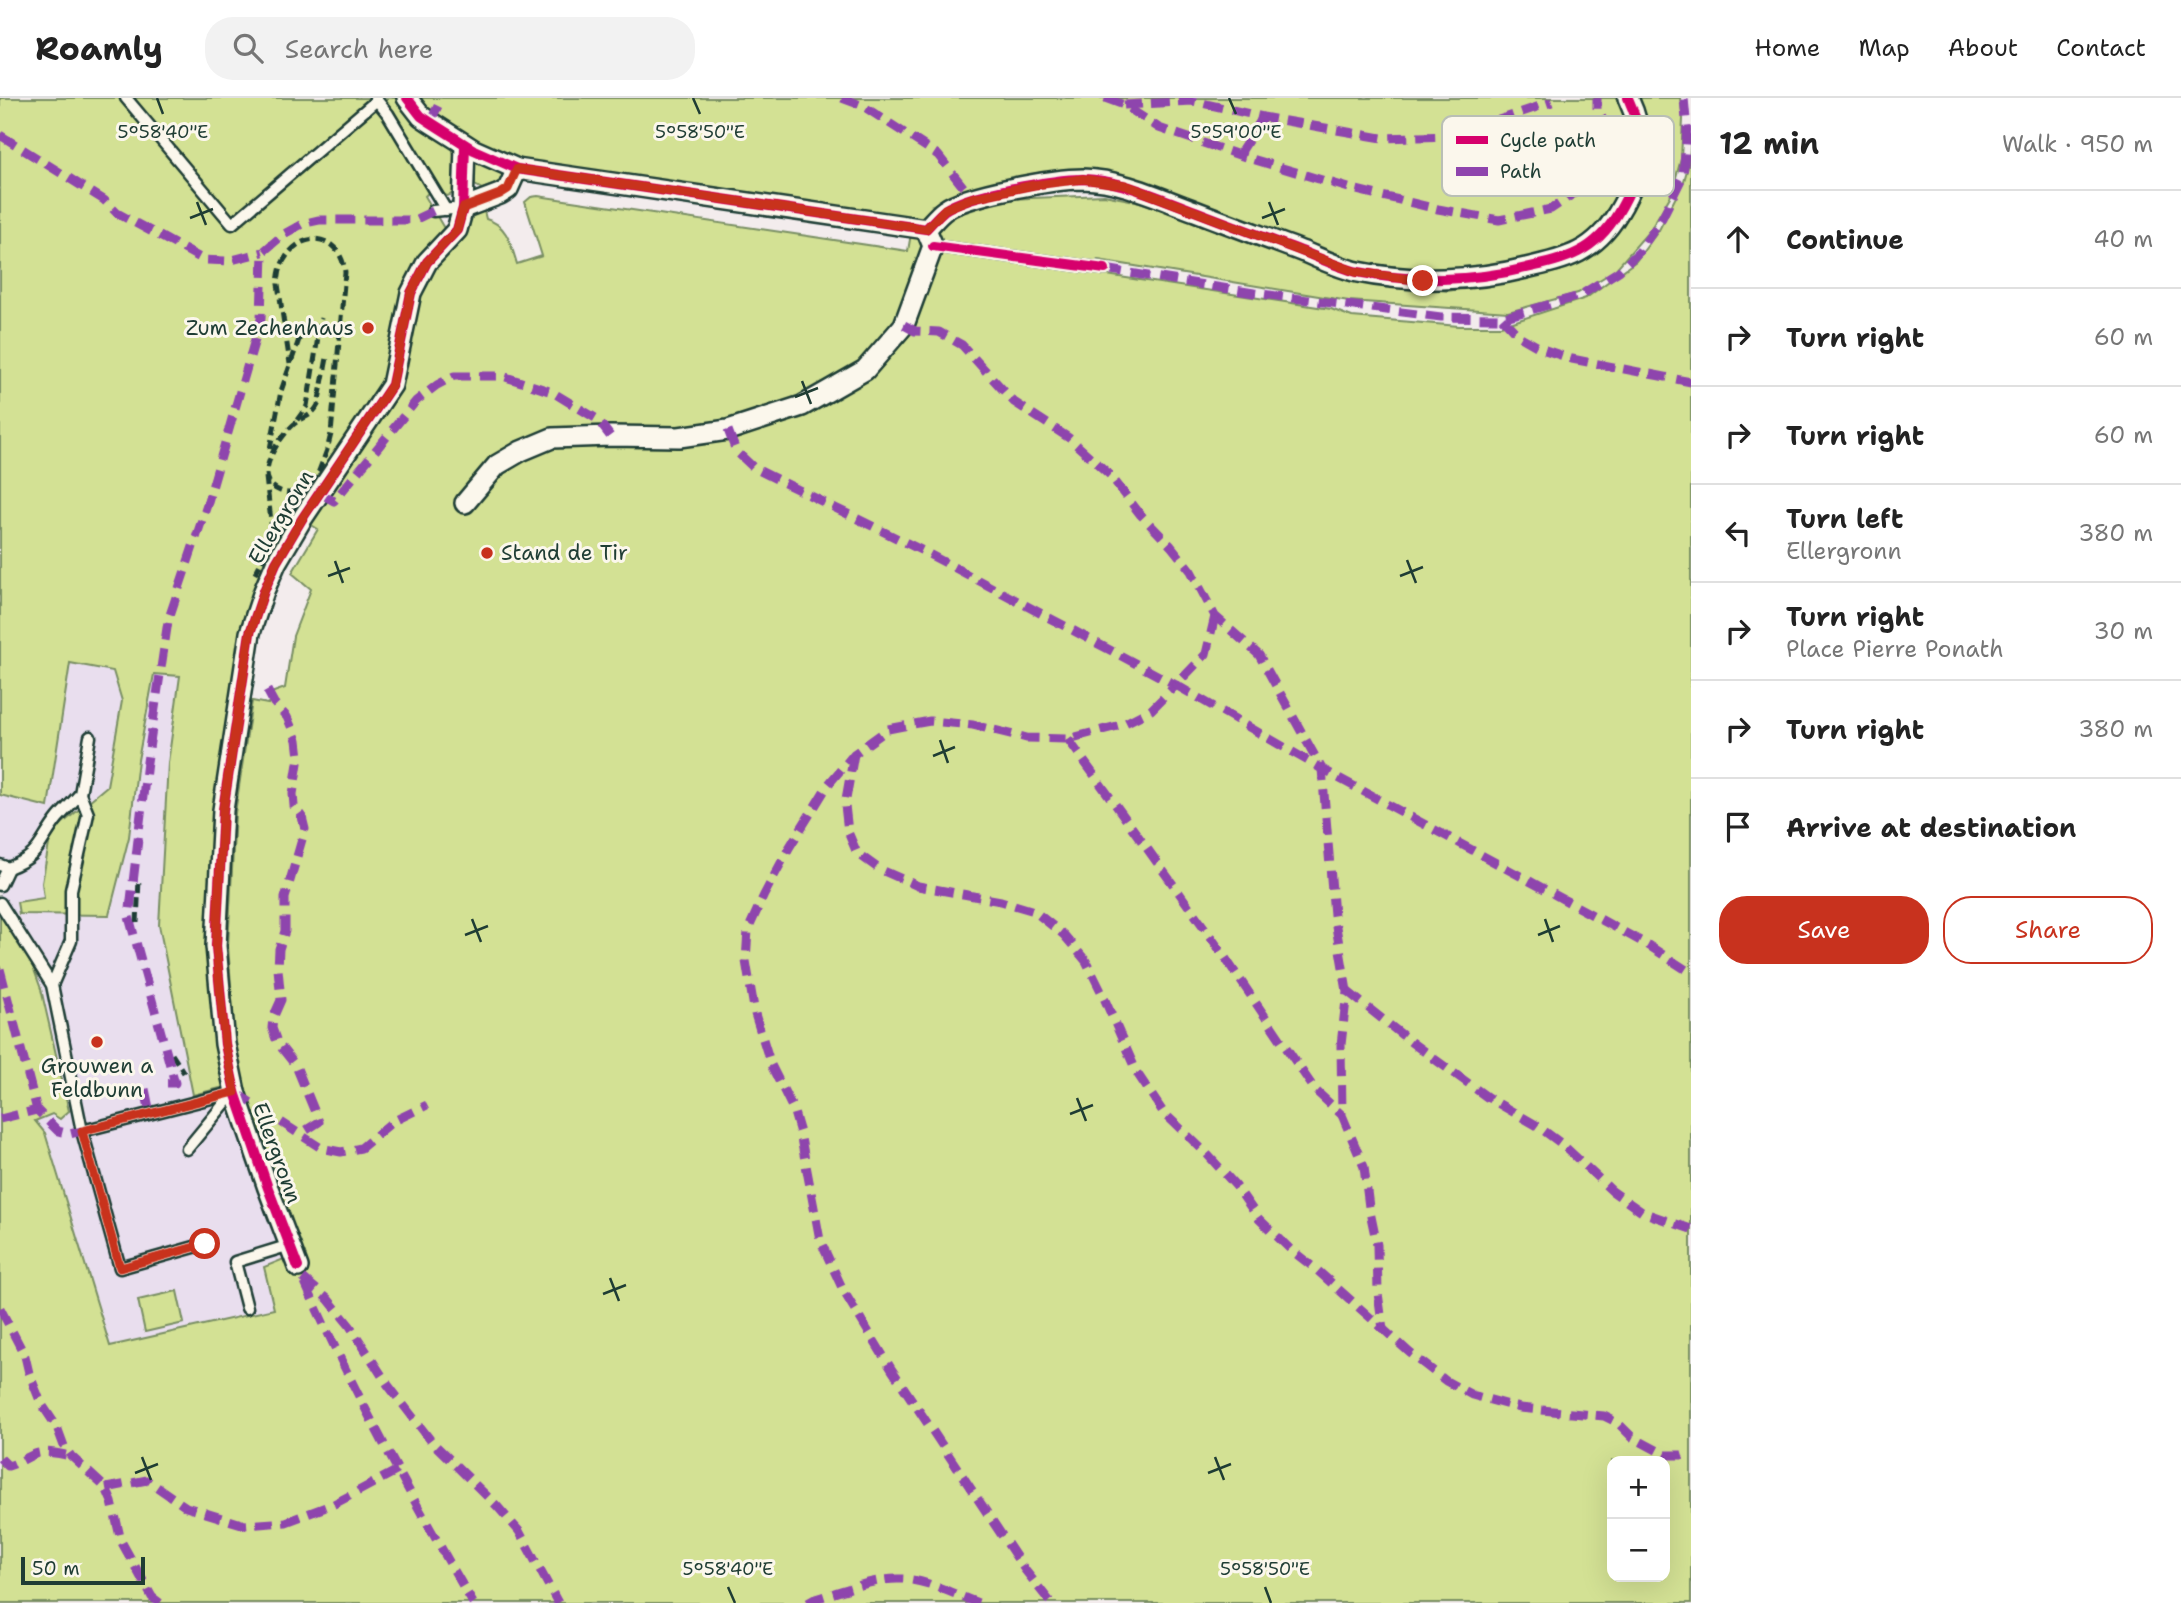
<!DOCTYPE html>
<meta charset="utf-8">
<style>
body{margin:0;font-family:"Shantell Sans",sans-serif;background:#f2f2f2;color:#222}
.controls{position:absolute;right:21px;bottom:21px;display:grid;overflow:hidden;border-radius:14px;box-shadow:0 7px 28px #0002}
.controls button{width:63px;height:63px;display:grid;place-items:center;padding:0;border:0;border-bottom:2px solid #e0e0e0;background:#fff;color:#222;font:35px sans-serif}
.scale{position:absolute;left:21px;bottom:18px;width:124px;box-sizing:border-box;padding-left:7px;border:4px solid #1f3d34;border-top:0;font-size:19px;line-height:24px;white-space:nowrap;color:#1f3d34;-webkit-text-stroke:5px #fbf7ec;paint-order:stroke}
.stop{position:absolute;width:21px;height:21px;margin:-16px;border:5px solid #c8321e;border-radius:50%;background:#fff}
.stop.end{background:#c8321e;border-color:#fff;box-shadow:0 2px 7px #0008}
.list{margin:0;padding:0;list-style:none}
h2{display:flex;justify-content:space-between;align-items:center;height:91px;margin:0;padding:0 28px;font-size:30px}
h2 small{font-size:23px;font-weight:400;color:#767676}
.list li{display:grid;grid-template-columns:46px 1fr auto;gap:21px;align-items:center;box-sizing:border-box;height:98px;padding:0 28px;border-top:2px solid #e0e0e0}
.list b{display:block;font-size:26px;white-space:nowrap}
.list p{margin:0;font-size:23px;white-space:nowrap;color:#767676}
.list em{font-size:23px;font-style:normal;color:#767676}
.actions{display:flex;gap:14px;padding:21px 28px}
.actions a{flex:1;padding:16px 0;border:2px solid #c8321e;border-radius:28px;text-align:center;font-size:24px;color:#c8321e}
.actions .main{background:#c8321e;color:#fff}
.icon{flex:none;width:38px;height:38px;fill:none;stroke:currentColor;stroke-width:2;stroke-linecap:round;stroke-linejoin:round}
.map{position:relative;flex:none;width:1691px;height:1505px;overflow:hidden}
header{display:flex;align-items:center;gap:42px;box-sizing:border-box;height:98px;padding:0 35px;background:#fff;border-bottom:2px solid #e0e0e0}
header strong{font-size:33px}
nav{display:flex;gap:38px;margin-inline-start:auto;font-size:24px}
.search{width:490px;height:63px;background:#f2f2f2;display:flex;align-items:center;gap:18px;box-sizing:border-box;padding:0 24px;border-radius:28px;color:#767676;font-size:26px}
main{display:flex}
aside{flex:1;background:#fff}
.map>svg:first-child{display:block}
</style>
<header>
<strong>Roamly</strong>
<div class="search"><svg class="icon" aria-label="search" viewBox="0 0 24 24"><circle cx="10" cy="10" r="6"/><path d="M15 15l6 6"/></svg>Search here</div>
<nav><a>Home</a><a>Map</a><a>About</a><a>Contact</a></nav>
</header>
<main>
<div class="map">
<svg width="1691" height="1505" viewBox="0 0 1691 1505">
<rect width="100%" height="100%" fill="#f3eced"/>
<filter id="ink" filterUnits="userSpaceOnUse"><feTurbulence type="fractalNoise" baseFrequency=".0143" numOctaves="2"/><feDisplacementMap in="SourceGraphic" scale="14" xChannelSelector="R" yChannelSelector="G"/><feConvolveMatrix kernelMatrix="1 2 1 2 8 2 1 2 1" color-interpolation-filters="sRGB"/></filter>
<g filter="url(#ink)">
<path fill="#e9deee" d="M70,565L113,573L122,603L107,688L51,735L42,785L44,800L17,804L109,817L129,739L138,662L154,575L180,578L168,665L194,997L233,987L294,1157L274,1211L110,1249L46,1035L35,1023L52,1016L0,813V697L48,709Z"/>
<g fill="#d3e194" stroke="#798f64" stroke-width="2" fill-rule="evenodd">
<path d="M0,0H1619L1632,32L1628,63L1617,98L1591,134L1566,154L1470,171L1400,172L1335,159L1125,78L1041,74L982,90L933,107L945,111L944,121L1006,101L1104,97L1140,104L1360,183L1448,193L1560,173L1603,148L1630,105L1636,0H1680L1683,21L1681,61L1671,97L1650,132L1614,173L1578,195L1508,214L1349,203L1098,162L1105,171L1047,168L1331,211L1352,219L1459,228H1501L1586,200L1636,163L1659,132L1684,83L1689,65L1691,36V1505H0V813L29,858L41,891L69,1013L60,1021L52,1016L35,1023L45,1035L110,1248L274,1211L264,1169L294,1157L232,987L193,997L159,827L168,665L180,578L154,576L138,662L129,739L109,817L19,816L17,804L44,800L42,785L51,735L107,688L122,603L113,573L70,565L48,709L0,697ZM448,36L474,52L475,87L482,91L503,83L505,68L912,130L908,153L538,98L531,99L525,104L542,158L517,166C511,147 508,127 486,121L483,109L476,112L457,132H445L425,98L429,94L430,87L447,98C469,93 452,50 448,36ZM303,422L318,431L292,475L311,491L293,538L285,590L271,595L268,606L252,603L235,715L228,848L233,913L221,914L238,614L276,465ZM1612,1363H1665V1479H1612Z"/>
<path d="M177,1193L184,1225L145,1234L138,1202Z"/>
</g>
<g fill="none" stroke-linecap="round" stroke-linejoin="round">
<defs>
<g id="service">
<path d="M126,0L232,126L377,2"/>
<path d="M375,0L388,16L446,112"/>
<path d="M433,113L452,111"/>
<path d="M933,148L1105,171"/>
<path d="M80,696L90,639"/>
<path d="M0,767L8,770L0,787"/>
<path d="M8,770C42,757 38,745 58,720C65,712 73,704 80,696L88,716L71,792V843L52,887"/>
<path d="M0,805L52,887L82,1033L235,994"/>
<path d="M82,1033L120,1170L205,1146"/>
<path d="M187,1051L234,994"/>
<path d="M247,1210L235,1164L290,1147"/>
</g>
<g id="minor">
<path d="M407,0L421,18L430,24L474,52L517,71L926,131"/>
<path d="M463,110L500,96L508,91L517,71"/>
<path d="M926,131C932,125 938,117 945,112C966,96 1056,81 1083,81C1122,82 1159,100 1195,113C1231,127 1267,140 1304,154C1321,161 1340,170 1358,174C1411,185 1474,183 1526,170C1567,161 1595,154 1618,115C1642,75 1648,43 1628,0"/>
<path d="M465,405L497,367L521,353L552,340L610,338L679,339L728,332L802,308L865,272L904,227L933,148L926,131"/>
<path d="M298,1169L268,1090L235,994L225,946L216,848L223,712L250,535L264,493L276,465L302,421L392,287L411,195L427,164L457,132L463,110L465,47"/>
</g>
</defs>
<use href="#service" stroke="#1f3d34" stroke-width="15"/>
<use href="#minor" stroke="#1f3d34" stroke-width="24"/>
<use href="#service" stroke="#fbf7ec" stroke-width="10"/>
<use href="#minor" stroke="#fbf7ec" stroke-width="19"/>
<g stroke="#1f3d34" stroke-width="5" stroke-dasharray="10 5" stroke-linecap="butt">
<path d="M297,322L307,308L321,220"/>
<path d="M270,351L281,293L302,233"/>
<path d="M266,379L273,441"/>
<path d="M309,387C301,393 293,397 283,394C249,384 277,342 293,327C302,319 312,319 318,307L327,260"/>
<path d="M255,476L273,441L319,373L327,352L331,336L345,174C341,139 306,129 286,159C280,167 279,176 278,186L290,266"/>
<path d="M137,825L139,781"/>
<path d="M172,956L184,975"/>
</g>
<g stroke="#8e44ad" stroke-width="9" stroke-dasharray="18 9" stroke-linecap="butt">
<path d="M842,0L863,8L938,57L972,100"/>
<path d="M1105,0L1124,7L1159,30L1239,57L1352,91L1438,111L1499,122L1551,111L1573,96L1584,83L1592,59L1604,49L1607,28L1597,12V0"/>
<path d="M1124,7L1193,3L1263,19L1382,40L1451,38L1552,4"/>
<path d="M430,24L442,0"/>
<path d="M0,37L104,102L117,115L204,162L228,163L263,154"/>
<path d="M1239,57L1263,19"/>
<path d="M1105,171L1254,195L1441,219L1502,220L1579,198L1619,173L1639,154L1662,120L1683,78L1687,32L1684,0"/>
<path d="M1502,220L1519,238L1542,251L1572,261L1691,284"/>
<path d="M904,227L915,233L939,234L962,247L1014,304L1069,340L1110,377L1140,416L1171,448L1191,473L1215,518L1259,557L1322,671L1334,817L1347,893L1341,947L1342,1017L1364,1069L1369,1109L1377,1147L1378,1195L1383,1231"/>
<path d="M728,332L736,353L754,370L925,454L1176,587L1151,612L1121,627L1068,641L1027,640L973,627L930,623L888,631L854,656L828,687L789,750L764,797L748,832L746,863L755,916L771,967L793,1011L800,1035L820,1142L844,1194L892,1272L1025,1472L1051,1505"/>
<path d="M320,395L334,403L416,303L437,287L454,278H503L552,294L597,321L610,338"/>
<path d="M1215,518L1206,556L1176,587L1322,671L1648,847L1691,875"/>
<path d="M267,592L274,605L287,619L297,642L299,659L293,696L294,708L302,719L305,731L285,800V833L279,851L278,871L281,902L273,920L272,930L277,944L296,968L319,1024L300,1036"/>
<path d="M1068,641L1211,839L1315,992L1342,1017"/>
<path d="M854,656L845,707L848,734L857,755L879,771L918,788L1001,803L1034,813L1064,837L1086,863L1101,893L1137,975L1163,1014L1206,1055L1236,1088L1259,1121L1290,1151L1317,1172L1410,1255L1446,1283L1472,1297L1520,1310L1604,1318L1618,1325L1632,1339L1666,1357H1681L1691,1354"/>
<path d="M0,871L37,1012L58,1033L70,1036L82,1033"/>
<path d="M1347,893L1411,944L1487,999L1536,1027L1562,1046L1612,1093L1642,1114L1691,1131"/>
<path d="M167,985H175L129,819L147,664L168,523L207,407L261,221L263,154L284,136L302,126L319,122H414L433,113"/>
<path d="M145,991L150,1015"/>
<path d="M236,995L321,1050L341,1054L361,1050L392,1024L427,1007"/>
<path d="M0,1021L37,1012"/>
<path d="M303,1180L328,1201L350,1228L388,1287L432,1344L497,1408L519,1433L558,1505"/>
<path d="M305,1185C354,1295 412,1401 473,1505"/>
<path d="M0,1210L25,1258L29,1275L41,1305L57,1329L64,1348L71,1358L106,1390L112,1404L121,1443L152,1499L160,1505"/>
<path d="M0,1360L8,1368C17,1366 25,1360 35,1356C46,1352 59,1356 71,1358"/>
<path d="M106,1390L147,1382L186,1409L245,1427L286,1424L334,1406L398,1372"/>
<path d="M808,1505L815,1501C840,1494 874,1480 900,1481C926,1481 953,1496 978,1505"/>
</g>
<defs>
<g id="cycleway">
<path d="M407,0L421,18L430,24L474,52L517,71L926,131C932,125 938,117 945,112C966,96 1056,81 1083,81C1122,82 1159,100 1195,113C1231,127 1267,140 1304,154C1321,161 1340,170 1358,174C1411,185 1474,183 1526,170C1567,161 1595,154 1618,115C1642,75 1648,43 1628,0"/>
<path d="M933,148L1105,171"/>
<path d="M298,1169L268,1090L235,994L225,946L216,848L223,712L250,535L264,493L276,465L302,421L392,287L411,195L427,164L457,132L463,110L465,47"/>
</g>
</defs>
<use href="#cycleway" stroke="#fbf7ec" stroke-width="15"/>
<use href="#cycleway" stroke="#d6006c" stroke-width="10"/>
</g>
</g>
<g fill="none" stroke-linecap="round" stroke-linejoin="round" filter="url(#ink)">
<path stroke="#c8321e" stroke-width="9" d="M205,1146L120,1170L82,1033L235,994L225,946L216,848L223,712L250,535L264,493L276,465L302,421L392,287L411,195L427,164L457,132L463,110L500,96L508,91L517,71L926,131L945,111L972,100L1034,87L1083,81L1125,87L1356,174L1423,183"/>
</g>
<path fill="none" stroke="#1f3d34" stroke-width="2.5" d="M157,0L163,16M693,0L700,16M1229,0L1236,16M197,104L206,127M1269,104L1278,127M190,120L213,111M1262,120L1285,111M802,283L811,306M795,299L818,290M1407,462L1416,485M335,463L343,485M328,478L350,470M1400,478L1423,469M940,642L948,665M933,658L955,649M472,821L481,844M1545,821L1553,844M465,837L488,828M1538,837L1560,828M1077,1000L1086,1023M1070,1016L1093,1007M610,1180L619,1203M603,1196L626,1187M142,1359L151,1382M1215,1359L1224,1382M135,1375L158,1366M1208,1375L1231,1366M728,1489L735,1505M1265,1489L1271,1505"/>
<g fill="#c8321e" stroke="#fbf7ec" stroke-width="2.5">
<circle cx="368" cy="230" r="7"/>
<circle cx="487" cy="455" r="7"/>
<circle cx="97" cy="944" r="7"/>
</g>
<g text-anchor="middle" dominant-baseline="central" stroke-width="6" stroke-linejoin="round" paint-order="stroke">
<g font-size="21" fill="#1f3d34" stroke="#fbf7ec" text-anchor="end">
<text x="354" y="230">Zum Zechenhaus</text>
<text x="501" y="455" text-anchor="start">Stand de Tir</text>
<text x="97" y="968" text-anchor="middle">Grouwen a<tspan x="97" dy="24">Feldbunn</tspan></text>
</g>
<g font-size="21" fill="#1f3d34" stroke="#fbf7ec">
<text transform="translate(281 419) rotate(-59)">Ellergronn</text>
<text transform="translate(277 1055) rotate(70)">Ellergronn</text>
</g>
</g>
<rect x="1442" y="18" width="232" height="80" rx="10" fill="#fbf7ec" stroke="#b9bfb5" stroke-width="2"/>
<rect x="1456" y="38" width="32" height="8" fill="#d6006c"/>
<rect x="1456" y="69" width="32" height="9" fill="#8e44ad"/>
<g font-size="19" fill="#1f3d34">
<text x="1500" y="49">Cycle path</text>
<text x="1500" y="80">Path</text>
</g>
<g font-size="18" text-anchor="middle" fill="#1f3d34" stroke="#fbf7ec" stroke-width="6" stroke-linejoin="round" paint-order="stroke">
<text x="163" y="40">5°58'40"E</text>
<text x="700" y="40">5°58'50"E</text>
<text x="1236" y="40">5°59'00"E</text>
<text x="728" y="1477">5°58'40"E</text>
<text x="1265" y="1477">5°58'50"E</text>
</g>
</svg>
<div class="controls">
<button>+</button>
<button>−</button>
</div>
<div class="scale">50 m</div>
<div class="stop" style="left:205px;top:1146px"></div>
<div class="stop end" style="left:1423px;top:183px"></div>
</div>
<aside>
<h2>12 min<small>Walk · 950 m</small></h2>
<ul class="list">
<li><svg class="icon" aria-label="ahead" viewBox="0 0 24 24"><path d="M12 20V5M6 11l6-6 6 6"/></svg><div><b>Continue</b></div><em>40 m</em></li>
<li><svg class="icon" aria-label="right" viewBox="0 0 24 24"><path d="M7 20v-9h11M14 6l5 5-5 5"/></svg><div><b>Turn right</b></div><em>60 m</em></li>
<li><svg class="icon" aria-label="right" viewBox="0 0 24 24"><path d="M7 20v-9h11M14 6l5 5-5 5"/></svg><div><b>Turn right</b></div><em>60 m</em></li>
<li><svg class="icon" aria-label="left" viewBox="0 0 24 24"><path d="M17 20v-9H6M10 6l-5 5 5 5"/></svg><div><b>Turn left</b><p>Ellergronn</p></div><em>380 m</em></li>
<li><svg class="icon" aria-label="right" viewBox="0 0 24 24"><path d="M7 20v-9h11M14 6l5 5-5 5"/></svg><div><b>Turn right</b><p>Place Pierre Ponath</p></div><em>30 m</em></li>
<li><svg class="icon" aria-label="right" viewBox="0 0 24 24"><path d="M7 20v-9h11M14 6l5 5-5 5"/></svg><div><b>Turn right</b></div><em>380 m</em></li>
<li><svg class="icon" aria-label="arrive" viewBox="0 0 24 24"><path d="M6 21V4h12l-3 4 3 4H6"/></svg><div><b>Arrive at destination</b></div></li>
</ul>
<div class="actions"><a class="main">Save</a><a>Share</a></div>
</aside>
</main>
